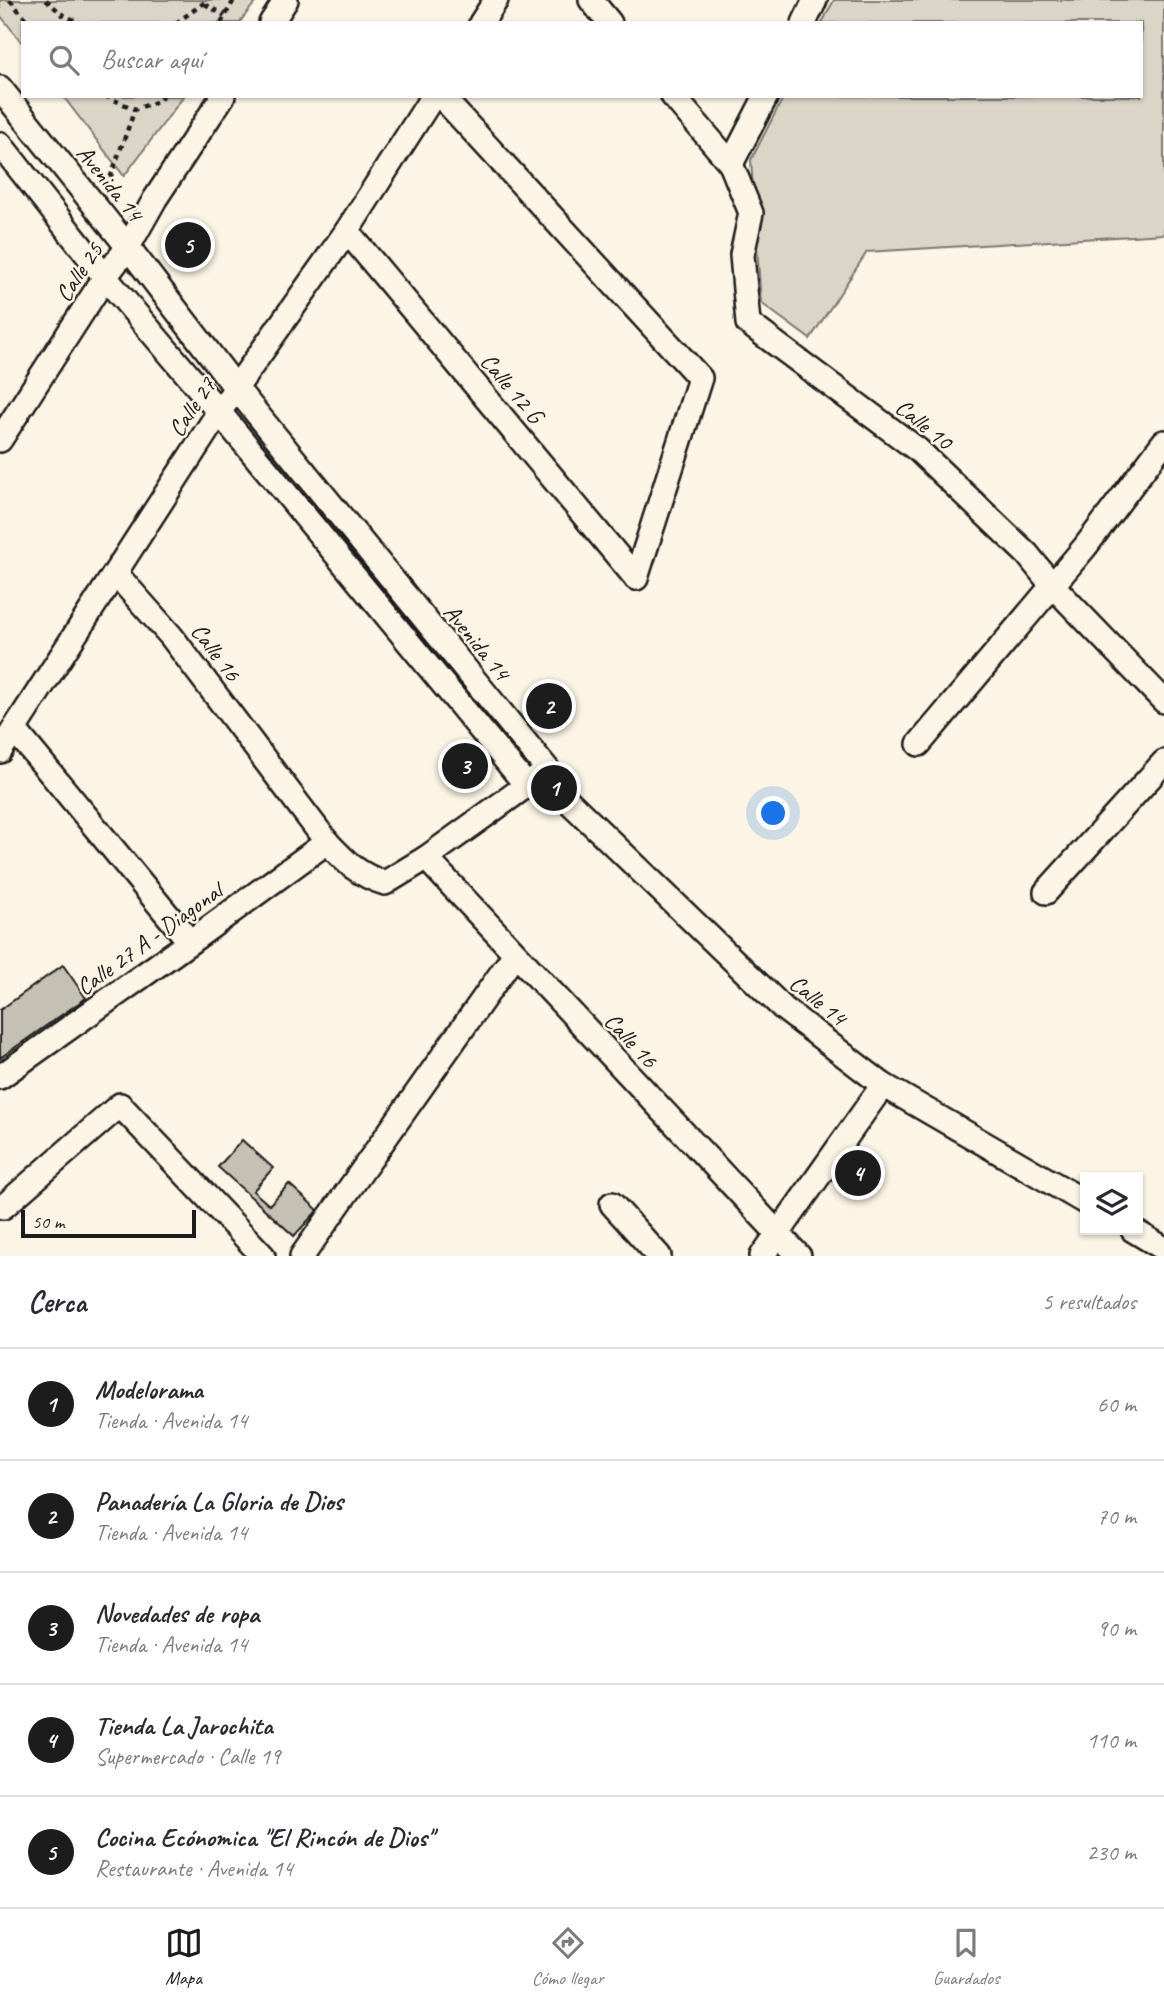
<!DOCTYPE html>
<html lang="es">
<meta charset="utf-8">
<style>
body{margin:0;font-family:Caveat,sans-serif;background:#f2f2f3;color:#2b2b33}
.controls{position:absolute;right:21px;bottom:21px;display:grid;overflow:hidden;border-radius:0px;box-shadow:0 2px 5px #0004}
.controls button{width:63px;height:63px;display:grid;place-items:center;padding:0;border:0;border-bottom:2px solid #e1e1e2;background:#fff;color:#2b2b33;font:35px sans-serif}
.scale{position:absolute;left:21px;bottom:18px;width:175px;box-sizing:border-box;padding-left:7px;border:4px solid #1c1c1c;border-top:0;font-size:19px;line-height:24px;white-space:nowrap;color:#1c1c1c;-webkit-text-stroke:5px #fcf5e5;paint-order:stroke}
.you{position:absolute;left:774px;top:814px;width:24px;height:24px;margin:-18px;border:5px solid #fff;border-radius:50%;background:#1a73e8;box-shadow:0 0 0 10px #1a73e833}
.badge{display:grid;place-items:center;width:46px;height:46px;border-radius:50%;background:#1c1c1c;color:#fff;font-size:23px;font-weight:700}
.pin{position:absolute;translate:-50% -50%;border:4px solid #fff;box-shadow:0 2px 7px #0006}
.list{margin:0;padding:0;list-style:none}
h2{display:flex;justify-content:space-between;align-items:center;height:91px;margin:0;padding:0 28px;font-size:30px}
h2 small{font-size:23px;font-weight:400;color:#7c7c81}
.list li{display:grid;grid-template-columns:46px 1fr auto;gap:21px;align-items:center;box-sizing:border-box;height:112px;padding:0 28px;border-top:2px solid #e1e1e2}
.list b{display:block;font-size:26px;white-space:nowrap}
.list p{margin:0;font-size:23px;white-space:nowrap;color:#7c7c81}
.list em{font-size:23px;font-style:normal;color:#7c7c81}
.icon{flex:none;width:38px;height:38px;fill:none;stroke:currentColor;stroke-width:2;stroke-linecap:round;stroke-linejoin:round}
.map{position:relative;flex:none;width:1164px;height:1256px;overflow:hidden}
.search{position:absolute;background:#fff;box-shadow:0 2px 5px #0004;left:21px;right:21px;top:21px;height:77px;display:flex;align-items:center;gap:18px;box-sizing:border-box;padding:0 24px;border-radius:0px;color:#7c7c81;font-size:26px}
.sheet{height:651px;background:#fff}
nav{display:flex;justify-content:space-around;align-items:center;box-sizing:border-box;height:98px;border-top:2px solid #e1e1e2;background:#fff;font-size:19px;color:#7c7c81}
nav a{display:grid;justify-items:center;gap:4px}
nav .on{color:#1c1c1c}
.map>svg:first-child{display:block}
</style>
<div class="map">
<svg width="1164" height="1256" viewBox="0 0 1164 1256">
<rect width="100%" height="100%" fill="#fcf5e5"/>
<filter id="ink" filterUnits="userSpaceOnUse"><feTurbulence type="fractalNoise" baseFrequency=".0143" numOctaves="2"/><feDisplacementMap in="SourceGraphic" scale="14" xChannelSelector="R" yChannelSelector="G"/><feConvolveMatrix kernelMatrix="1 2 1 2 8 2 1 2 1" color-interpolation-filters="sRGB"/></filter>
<g filter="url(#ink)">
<g fill="#dbd5c8" stroke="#7c7872" stroke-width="2">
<path d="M0,0H257L239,23H23V44L0,15Z"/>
<path d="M834,0H1164V234L867,252L810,339L761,303L751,160L784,96H1141V23H822Z"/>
<path d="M63,96H184L124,176Z"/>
</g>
<g fill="#c4c0b3" stroke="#1c1c1c" stroke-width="2">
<path d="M63,965L86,998L0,1058V1010Z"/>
<path d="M242,1140L273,1168L253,1191L269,1205L289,1184L318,1210L294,1236L218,1167Z"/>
</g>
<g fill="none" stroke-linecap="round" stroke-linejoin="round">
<defs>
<g id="minor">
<path d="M591,0L610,23"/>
<path d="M271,23L286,0"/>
<path d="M481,23L496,0"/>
<path d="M804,23L815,0"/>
<path d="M0,88L128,247L236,388L548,770L556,789L784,1009L883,1085L1085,1202"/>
<path d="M441,96L700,378L636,578"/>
<path d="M673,96L731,164L751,213L742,255L748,323L918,450L1027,554L1052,585L1164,701"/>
<path d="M0,144L105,277L219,412L527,786L556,789"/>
<path d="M731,164L766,96"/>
<path d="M347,231L636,578"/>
<path d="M0,440L105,277L128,247L155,199L223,96"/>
<path d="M116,574L171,636L327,842C346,862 358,875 385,883L426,858L537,778"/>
<path d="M14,729L190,942"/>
<path d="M919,744L1085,547L1164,442"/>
<path d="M0,751L219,412L347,231L433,96"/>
<path d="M426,858L799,1256"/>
<path d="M1046,892L1164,762"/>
<path d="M0,1077L190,942L327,842"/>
<path d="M612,1204L659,1256"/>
<path d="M3,1207L120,1105L263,1256"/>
<path d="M1133,1230L1163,1248"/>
<path d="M302,1256L515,954"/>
<path d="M762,1256L883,1085"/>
</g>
</defs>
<use href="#minor" stroke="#1c1c1c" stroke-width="28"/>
<g stroke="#1c1c1c" stroke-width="4.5" stroke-dasharray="5 5" stroke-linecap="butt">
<path d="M10,0L29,23"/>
<path d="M46,0L63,15L81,23"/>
<path d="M205,4L225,16"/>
<path d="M176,23L208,0"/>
<path d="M221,23L234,0"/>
<path d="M105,96L135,109L159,101L163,96"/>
<path d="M107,187L135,109"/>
</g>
<use href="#minor" stroke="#fcf5e5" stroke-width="23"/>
</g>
</g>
<g text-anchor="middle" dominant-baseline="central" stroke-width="5" stroke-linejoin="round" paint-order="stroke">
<g font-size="24" fill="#1c1c1c" stroke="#fcf5e5">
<text transform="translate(110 183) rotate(51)">Avenida 14</text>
<text transform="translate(79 272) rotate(-56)">Calle 25</text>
<text transform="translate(512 388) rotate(50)">Calle 12 G</text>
<text transform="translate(192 407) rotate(-56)">Calle 27</text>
<text transform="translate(924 424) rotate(39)">Calle 10</text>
<text transform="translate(477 642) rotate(51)">Avenida 14</text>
<text transform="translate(216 652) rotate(53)">Calle 16</text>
<text transform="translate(149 939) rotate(-36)">Calle 27 A - Diagonal</text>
<text transform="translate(818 1000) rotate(39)">Calle 14</text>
<text transform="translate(631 1040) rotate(47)">Calle 16</text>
</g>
</g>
</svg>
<div class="controls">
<button><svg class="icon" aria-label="layers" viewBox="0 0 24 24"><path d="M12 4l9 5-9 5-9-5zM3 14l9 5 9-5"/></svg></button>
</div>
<div class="scale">50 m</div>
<div class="you"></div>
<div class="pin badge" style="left:554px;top:788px">1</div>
<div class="pin badge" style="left:549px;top:706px">2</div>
<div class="pin badge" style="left:465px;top:766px">3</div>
<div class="pin badge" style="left:858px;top:1173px">4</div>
<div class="pin badge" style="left:188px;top:245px">5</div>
<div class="search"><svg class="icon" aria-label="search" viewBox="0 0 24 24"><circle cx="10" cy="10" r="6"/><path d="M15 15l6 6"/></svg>Buscar aquí</div>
</div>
<section class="sheet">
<h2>Cerca<small>5 resultados</small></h2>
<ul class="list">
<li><span class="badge">1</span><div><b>Modelorama</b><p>Tienda · Avenida 14</p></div><em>60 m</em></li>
<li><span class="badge">2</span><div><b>Panadería La Gloria de Dios</b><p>Tienda · Avenida 14</p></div><em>70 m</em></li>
<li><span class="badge">3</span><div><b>Novedades de ropa</b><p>Tienda · Avenida 14</p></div><em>90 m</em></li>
<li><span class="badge">4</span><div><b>Tienda La Jarochita</b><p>Supermercado · Calle 19</p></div><em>110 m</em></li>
<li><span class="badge">5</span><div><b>Cocina Ecónomica &quot;El Rincón de Dios&quot;</b><p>Restaurante · Avenida 14</p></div><em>230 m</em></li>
</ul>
</section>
<nav>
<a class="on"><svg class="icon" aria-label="map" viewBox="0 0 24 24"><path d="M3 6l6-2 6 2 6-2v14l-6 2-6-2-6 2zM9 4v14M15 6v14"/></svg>Mapa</a>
<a><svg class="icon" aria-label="directions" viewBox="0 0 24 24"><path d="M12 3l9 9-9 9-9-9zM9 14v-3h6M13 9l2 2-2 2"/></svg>Cómo llegar</a>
<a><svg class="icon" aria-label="saved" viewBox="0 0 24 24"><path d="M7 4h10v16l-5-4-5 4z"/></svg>Guardados</a>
</nav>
